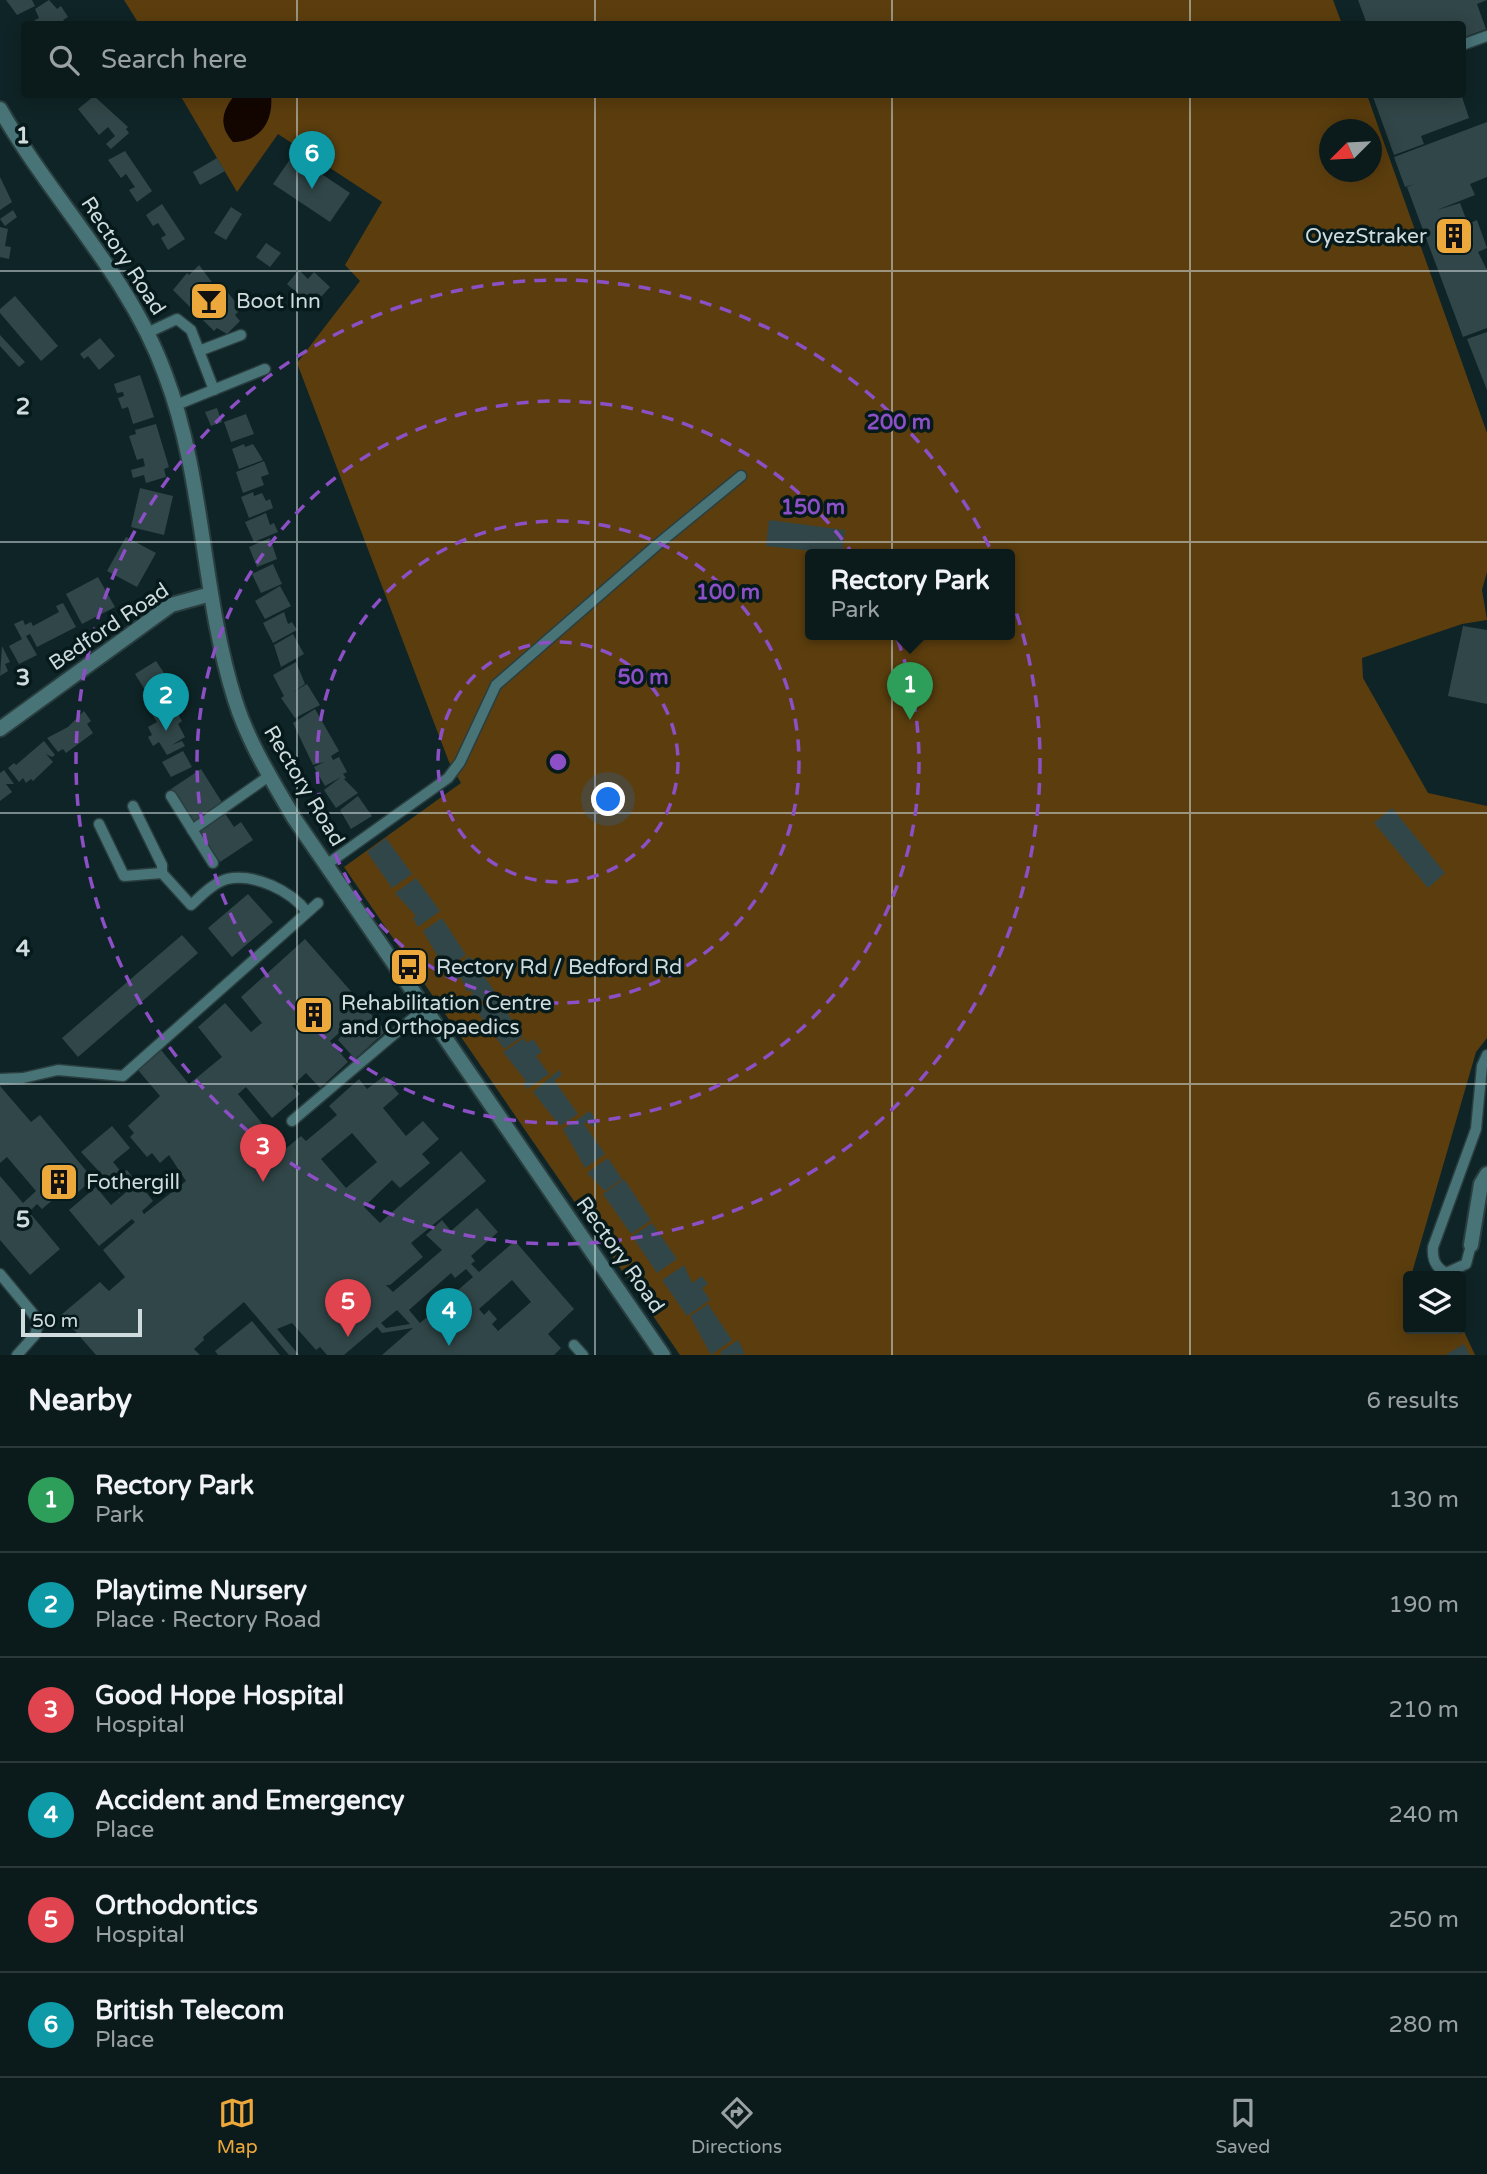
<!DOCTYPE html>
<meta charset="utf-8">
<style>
body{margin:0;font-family:"Varela Round",sans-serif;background:#142425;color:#f1f3f6}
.controls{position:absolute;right:21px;bottom:21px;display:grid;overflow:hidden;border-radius:7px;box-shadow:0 4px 18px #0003}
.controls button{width:63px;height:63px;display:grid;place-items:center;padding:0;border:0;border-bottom:2px solid #2b393b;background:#0b1b1c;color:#f1f3f6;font:35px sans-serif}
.compass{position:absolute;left:1319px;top:119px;width:63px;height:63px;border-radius:50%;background:#0b1b1c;box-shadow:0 4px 18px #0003;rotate:246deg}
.scale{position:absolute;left:21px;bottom:18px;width:121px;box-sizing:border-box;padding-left:7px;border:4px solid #cfdbdc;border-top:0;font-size:19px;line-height:24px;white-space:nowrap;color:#cfdbdc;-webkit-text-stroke:5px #061a1c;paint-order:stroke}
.you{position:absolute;left:609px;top:800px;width:24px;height:24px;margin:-18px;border:5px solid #fff;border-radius:50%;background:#1a73e8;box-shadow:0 0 0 10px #1a73e833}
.badge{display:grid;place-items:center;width:46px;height:46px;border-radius:50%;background:#eda83b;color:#fff;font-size:23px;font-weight:700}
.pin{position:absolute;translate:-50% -58px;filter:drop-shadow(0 2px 4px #0008)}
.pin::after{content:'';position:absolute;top:37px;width:24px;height:21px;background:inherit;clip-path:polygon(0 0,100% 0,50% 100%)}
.popup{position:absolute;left:805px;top:549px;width:210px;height:91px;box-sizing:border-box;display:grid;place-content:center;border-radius:7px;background:#0b1b1c;filter:drop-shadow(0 2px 5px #0005);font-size:23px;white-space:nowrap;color:#9aa1a3}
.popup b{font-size:26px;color:#f1f3f6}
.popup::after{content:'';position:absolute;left:50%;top:100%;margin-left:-14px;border:14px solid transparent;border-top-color:#0b1b1c}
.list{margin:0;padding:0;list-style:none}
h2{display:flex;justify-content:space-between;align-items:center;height:91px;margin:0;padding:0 28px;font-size:30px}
h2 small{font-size:23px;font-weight:400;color:#9aa1a3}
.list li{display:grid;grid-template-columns:46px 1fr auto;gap:21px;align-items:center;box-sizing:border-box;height:105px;padding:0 28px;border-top:2px solid #2b393b}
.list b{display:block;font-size:26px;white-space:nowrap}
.list p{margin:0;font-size:23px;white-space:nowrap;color:#9aa1a3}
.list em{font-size:23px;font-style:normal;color:#9aa1a3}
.icon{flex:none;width:38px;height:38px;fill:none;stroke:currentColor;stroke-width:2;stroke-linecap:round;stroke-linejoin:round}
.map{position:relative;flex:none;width:1487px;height:1355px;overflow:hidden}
.search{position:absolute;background:#0b1b1c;box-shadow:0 4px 18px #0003;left:21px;right:21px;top:21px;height:77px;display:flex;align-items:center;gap:18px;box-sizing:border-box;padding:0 24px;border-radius:7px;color:#9aa1a3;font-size:26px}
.sheet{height:721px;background:#0b1b1c}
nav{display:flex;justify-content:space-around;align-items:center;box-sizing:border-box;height:98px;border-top:2px solid #2b393b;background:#0b1b1c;font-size:19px;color:#9aa1a3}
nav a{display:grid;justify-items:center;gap:4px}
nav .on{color:#eda83b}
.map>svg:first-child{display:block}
</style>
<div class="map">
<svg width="1487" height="1355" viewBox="0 0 1487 1355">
<rect width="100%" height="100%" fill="#0f2426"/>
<g fill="#5c3e0e" fill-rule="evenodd">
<path d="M124,0H1333L1342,24H139Z"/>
<path d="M180,95H1367L1487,433V572L1482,590L1487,620L1462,624L1362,658L1363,678L1428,793L1487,806V1038L1476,1052L1411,1276H1408L1403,1310L1408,1315V1329H1422L1426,1332L1432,1329H1461V1325L1475,1355H680L344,867L461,783L449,762L297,363L360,281L345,265L382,202L278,134L237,192ZM1330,130H1372V172H1330ZM810,554H1010V634H810Z"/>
</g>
<path fill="#130600" d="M235,95H271C274,122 259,142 233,142C218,126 222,110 235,95Z"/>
<g fill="#314648" fill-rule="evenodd">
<path d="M6,0H32L35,6L17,15Z"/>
<path d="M49,0L57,9L61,6L68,17L63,20L67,24H34L32,22L39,18L35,9Z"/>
<path d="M1358,0H1487L1477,4L1486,29L1462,38V24H1367Z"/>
<path d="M1372,94H1461L1469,118L1421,136L1424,144L1394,155Z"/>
<path d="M94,96L128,127L126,129L129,133L111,149L106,144L115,136L108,127L99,135L78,109Z"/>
<path d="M1487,122V177L1470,184L1475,195L1437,210L1460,203L1468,224L1477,220L1487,248L1478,252L1487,270V328L1463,337L1407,187L1415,184L1405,187L1394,157Z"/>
<path d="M125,151L152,191L137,202L129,190L135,187L126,174L121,178L108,160Z"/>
<path d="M293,155L350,193L330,222L273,184Z"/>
<path d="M217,158L225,171L200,185L193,172Z"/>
<path d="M0,177L12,202L0,210Z"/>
<path d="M162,204L185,239L168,250L161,238L166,235L158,223L153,226L146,215Z"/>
<path d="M231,207L242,214L226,240L214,233Z"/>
<path d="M13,210L17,217L5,226L0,219Z"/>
<path d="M0,227L8,229L5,246L11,247L9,259L0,257Z"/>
<path d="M266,243L281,253L270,267L256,257Z"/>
<path d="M199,265L214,285L217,282L224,288L238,305L235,307L239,311L235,315L240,321L227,334L217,328L214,331L173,290L187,273L189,275Z"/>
<path d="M299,270L308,279L314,272L330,287L312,307L287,284Z"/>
<path d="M15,296L58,346L41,361L0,313V309Z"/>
<path d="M1487,332V390L1467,339Z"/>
<path d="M0,335L25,362L19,367L0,346Z"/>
<path d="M100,338L115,356L99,370L88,356L84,359L80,354Z"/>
<path d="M140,375L154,417L133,424L128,407L122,409L118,398L124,396L123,392L117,393L114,384Z"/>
<path d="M217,408L222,422L211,426L205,412Z"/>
<path d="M246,414L254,434L231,442L224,422Z"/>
<path d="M156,424L169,467L164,469L166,477L146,483L144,475L133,478L131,470L145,466L143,458L137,460L129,436L136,434L135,430Z"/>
<path d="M244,444L245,447L253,444L263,460L239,469L232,449Z"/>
<path d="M264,461L269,474L261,477L264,485L243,493L236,472Z"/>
<path d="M140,488L173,496L164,535L131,527Z"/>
<path d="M253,492L254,496L262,493L266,501L270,499L273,508L249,518L241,497Z"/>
<path d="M266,513L270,525L274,523L278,532L254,542L245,522Z"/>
<path d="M769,520L845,530L842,554L766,546Z"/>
<path d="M126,537L156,553L137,587L107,571Z"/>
<path d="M270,538L277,559L257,567L249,547Z"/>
<path d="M273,564L282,584L261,593L252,574Z"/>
<path d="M98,577L115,607L82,624L66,594Z"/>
<path d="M280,586L291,606L265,619L255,601Z"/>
<path d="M63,603L76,627L37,647L30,634L26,636L37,655L19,664L9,646L22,639L14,624L23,620L25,625L31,622L33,626L59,612L56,606Z"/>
<path d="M284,612L288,624L292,622L297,630L273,643L263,623Z"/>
<path d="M1463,626L1487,630V704L1448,696Z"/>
<path d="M293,634L304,654L281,667L274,645Z"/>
<path d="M2,646L10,662L5,664L8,671L0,676Z"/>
<path d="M156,661L170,682L148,695L135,674Z"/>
<path d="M296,662L305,684L293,692L307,684L320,705L295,718L281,698L284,696L273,675Z"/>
<path d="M165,687L167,696L171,694L180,709L176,711L182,721L178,724L185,737L172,745L182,741L185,746L167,755L159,742L153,746L148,737L152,735L148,727L157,722L148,707L153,705L148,697Z"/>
<path d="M315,709L339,751L331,756L333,760L339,757L347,772L343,774L346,778L344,779L358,793L336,808L324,790L341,777L325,786L314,767L324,762L313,765L293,723Z"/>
<path d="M84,711L91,721L87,724L93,733L66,753L63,749L58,752L47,738L68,727Z"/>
<path d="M44,741L55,755L52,757L46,754L53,762L33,781L31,779L26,783L23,778L19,782L8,768L14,763L16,765Z"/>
<path d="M183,751L192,767L171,777L162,762Z"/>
<path d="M201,769L223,804L193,824L171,789Z"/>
<path d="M4,770L14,784H6L12,792L0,801V773Z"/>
<path d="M358,796L372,816L351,829L340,810Z"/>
<path d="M1392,808L1445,873L1428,888L1374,823Z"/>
<path d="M224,812L234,827L241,822L253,840L220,862L198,829Z"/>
<path d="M386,838L412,874L392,888L367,852Z"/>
<path d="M416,878L440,911L418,927L413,918L416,916L395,893Z"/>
<path d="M248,894L273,922L232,957L208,928Z"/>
<path d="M442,918L466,955L445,969L423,931Z"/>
<path d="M182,935L198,953L78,1057L62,1038Z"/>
<path d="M305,939L386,1031L355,1059L338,1040L341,1036L339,1033L330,1041L348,1062L320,1088L306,1073L292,1086L300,1094L272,1118L246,1087L238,1094L284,1150L301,1136L306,1141L337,1115L329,1106L359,1079L367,1089L384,1076L399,1094L383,1108L406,1136L423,1121L439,1139L422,1154L430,1163L400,1188L392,1180L364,1207L380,1223L461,1151L486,1181L411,1243L423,1257L390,1285H386L393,1292L442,1250L426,1235L442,1220L451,1231L477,1208L498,1232L471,1256L475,1261L471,1264L479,1272L515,1241L574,1309L548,1334L561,1348L554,1355H382L413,1328L382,1333L377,1327L344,1355H327L320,1347L316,1350L292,1323L277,1329L299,1355H289L244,1302L203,1337L204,1340L194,1349L200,1355H96L61,1315L100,1282L109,1291L125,1277L103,1250L135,1222L132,1219L99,1246L69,1210L96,1187L111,1205L138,1182L153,1201L142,1211L144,1214L186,1181L169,1155L160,1163L152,1153L147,1157L130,1137L134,1133L128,1126L160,1096L138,1070L161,1050L189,1084L222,1057L198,1027L225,1003L251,1032L262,1023L241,997ZM352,1133L377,1162L346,1188L321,1159ZM466,1269L473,1277L420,1323L409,1310L451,1273L455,1278ZM512,1280L531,1302L498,1331L492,1324L497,1319L489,1310L484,1315L479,1309ZM397,1310L410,1324L386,1328L381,1323Z"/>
<path d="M468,957L472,958L495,992L473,1007L467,999L473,994L470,990L467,992L461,977L455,981L449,973Z"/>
<path d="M496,996L523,1036L504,1049L493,1033L500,1029L491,1022L486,1025L476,1009Z"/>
<path d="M524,1038L527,1043L533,1039L542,1052L536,1056L549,1074L527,1089L523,1083L526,1081L503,1052Z"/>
<path d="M559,1070L562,1075L554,1080L578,1114L560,1126L533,1092Z"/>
<path d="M0,1086L31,1122L40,1115L93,1179L69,1200L57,1185L50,1191L55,1198L42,1209L37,1204L29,1212L60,1249L30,1275L0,1240V1176L23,1203L36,1191L7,1157L0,1163Z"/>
<path d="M590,1111L598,1123L592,1127L588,1122L584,1124L605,1154L585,1168L563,1129Z"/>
<path d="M112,1126L130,1148L113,1162L122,1173L127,1170L134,1179L119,1193L81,1152Z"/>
<path d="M608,1158L622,1179L605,1191L587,1173Z"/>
<path d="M624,1179L651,1220L631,1234L603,1194Z"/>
<path d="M652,1223L677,1259L657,1273L632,1236Z"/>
<path d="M684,1265L692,1283L702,1276L708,1284L702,1288L710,1300L687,1316L662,1280Z"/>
<path d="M708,1304L732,1340L711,1355L690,1316Z"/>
<path d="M252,1321L280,1355H218L215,1351Z"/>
<path d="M738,1340L745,1354L722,1355L720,1352Z"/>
<path d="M1464,1344L1470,1355H1445Z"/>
</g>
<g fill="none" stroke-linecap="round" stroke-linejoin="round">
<defs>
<g id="service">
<path d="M1462,45L1487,36"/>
<path d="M147,333L177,319L191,330L214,390"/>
<path d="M199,351L241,335"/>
<path d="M176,405L265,369"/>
<path d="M171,796L213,863"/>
<path d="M133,806L162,865V873L191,905C201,896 213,883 227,879C255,873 291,891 307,912"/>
<path d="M99,824L124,876L162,873"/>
<path d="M192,830L269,776"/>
<path d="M326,865L448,778L460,762L496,685L658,544L741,476"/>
<path d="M0,1079L23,1078L58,1070L123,1076L318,903"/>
<path d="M292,1121L425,1008"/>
<path d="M1471,1245L1466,1264L1446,1273C1435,1267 1432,1259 1433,1247L1476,1129L1482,1066L1487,1055"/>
<path d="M0,1274L39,1321L35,1335L17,1355"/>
<path d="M574,1345L583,1355"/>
</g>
<g id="minor">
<path d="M0,729L171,605L211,594"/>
<path d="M1471,1245L1481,1184L1487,1174"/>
</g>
<path id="tertiary" d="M0,109C51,199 129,275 165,374C205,479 201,593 235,700C248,742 272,780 294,818L663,1355"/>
</defs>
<use href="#service" stroke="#2a3e3f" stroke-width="13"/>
<use href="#minor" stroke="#2a3e3f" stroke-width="18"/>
<use href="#tertiary" stroke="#2a3e3f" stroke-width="18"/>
<use href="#service" stroke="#487377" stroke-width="10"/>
<use href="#minor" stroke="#487377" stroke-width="14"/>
<use href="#tertiary" stroke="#487377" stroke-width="14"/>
</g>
<path fill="none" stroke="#cfdbdc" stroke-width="2" stroke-opacity="0.55" d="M297,0V24M595,0V24M892,0V24M1190,0V24M297,94V1355M595,94V1355M892,94V1355M1190,94V1355M0,271H1487M0,542H1487M0,813H1487M0,1084H1487"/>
<g fill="none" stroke="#8c4fc5" stroke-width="3.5" stroke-dasharray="12 9">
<circle cx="558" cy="762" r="120"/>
<circle cx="558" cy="762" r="241"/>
<circle cx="558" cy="762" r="361"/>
<circle cx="558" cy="762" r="482"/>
</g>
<defs>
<symbol id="building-square" viewBox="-11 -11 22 22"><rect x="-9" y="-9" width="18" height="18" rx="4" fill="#eda83b" stroke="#061a1c"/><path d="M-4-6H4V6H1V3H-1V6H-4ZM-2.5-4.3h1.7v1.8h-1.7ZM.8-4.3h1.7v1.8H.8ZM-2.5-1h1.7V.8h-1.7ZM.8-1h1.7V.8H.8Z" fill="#111"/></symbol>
<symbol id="bar-square" viewBox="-11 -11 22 22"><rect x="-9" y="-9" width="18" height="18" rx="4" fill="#eda83b" stroke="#061a1c"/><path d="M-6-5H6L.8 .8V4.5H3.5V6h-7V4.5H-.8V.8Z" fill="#111"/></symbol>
<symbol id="bus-square" viewBox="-11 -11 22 22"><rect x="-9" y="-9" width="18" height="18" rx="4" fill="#eda83b" stroke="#061a1c"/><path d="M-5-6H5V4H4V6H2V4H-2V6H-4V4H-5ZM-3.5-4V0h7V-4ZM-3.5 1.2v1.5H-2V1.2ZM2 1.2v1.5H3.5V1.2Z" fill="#111"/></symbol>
</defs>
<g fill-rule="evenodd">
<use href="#building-square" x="1432" y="214" width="44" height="44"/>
<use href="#bar-square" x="187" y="279" width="44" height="44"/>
<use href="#bus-square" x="387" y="945" width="44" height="44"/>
<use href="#building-square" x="292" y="993" width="44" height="44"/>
<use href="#building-square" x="37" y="1160" width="44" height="44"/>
</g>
<g text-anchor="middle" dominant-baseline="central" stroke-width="7" stroke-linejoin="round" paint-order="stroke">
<g font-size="21" fill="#cfdbdc" stroke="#061a1c" text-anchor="start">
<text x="1427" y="236" text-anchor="end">OyezStraker</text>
<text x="236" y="301">Boot Inn</text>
<text x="436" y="967">Rectory Rd / Bedford Rd</text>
<text x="341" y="1003">Rehabilitation Centre<tspan x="341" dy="24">and Orthopaedics</tspan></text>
<text x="86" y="1182">Fothergill</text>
</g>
<g font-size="21" fill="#cfdbdc" stroke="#061a1c">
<text transform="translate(123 256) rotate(57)">Rectory Road</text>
<text transform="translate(109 627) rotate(-34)">Bedford Road</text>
<text transform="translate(304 786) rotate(59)">Rectory Road</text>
<text transform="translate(620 1255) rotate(55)">Rectory Road</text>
</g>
</g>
<g font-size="23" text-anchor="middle" font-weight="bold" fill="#cfdbdc" stroke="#061a1c" stroke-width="7" stroke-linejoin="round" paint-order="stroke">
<text x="23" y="143">1</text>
<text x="23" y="414">2</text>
<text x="23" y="685">3</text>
<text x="23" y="956">4</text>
<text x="23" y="1227">5</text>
</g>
<circle cx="558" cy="762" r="10" fill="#8c4fc5" stroke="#061a1c" stroke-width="3.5"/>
<g font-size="21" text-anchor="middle" font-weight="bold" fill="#8c4fc5" stroke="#061a1c" stroke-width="7" stroke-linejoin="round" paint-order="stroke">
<text x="899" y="429">200 m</text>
<text x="813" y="514">150 m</text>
<text x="728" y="599">100 m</text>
<text x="643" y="684">50 m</text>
</g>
</svg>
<div class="controls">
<button><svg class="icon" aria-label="layers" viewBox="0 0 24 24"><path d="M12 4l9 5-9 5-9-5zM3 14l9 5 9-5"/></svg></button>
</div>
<svg class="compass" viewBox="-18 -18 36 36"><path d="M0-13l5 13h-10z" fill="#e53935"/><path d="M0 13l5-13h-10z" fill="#9aa1a3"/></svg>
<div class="scale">50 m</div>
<div class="you"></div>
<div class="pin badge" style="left:910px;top:720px;background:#2e9e5b">1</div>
<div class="popup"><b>Rectory Park</b>Park</div>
<div class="pin badge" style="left:166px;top:731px;background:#0f9aa8">2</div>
<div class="pin badge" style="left:263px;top:1182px;background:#e0444e">3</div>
<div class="pin badge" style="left:449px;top:1346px;background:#0f9aa8">4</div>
<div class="pin badge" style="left:348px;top:1337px;background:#e0444e">5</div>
<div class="pin badge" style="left:312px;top:189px;background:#0f9aa8">6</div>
<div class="search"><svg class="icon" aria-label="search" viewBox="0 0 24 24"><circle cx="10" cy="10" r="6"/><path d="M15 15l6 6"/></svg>Search here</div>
</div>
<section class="sheet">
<h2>Nearby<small>6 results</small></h2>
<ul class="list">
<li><span class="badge" style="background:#2e9e5b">1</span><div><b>Rectory Park</b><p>Park</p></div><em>130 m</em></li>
<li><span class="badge" style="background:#0f9aa8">2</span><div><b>Playtime Nursery</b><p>Place · Rectory Road</p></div><em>190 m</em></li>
<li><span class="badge" style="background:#e0444e">3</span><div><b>Good Hope Hospital</b><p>Hospital</p></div><em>210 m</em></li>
<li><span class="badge" style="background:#0f9aa8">4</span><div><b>Accident and Emergency</b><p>Place</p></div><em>240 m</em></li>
<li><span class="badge" style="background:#e0444e">5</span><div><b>Orthodontics</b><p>Hospital</p></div><em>250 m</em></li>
<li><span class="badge" style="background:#0f9aa8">6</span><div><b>British Telecom</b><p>Place</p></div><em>280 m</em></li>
</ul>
</section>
<nav>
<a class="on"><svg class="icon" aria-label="map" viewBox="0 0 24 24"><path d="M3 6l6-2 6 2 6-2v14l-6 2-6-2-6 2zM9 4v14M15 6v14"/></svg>Map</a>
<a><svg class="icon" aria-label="directions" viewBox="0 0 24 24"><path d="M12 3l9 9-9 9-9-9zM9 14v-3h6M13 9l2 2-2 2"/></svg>Directions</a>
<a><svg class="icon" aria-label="saved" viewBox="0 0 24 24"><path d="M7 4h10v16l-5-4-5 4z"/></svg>Saved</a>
</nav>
